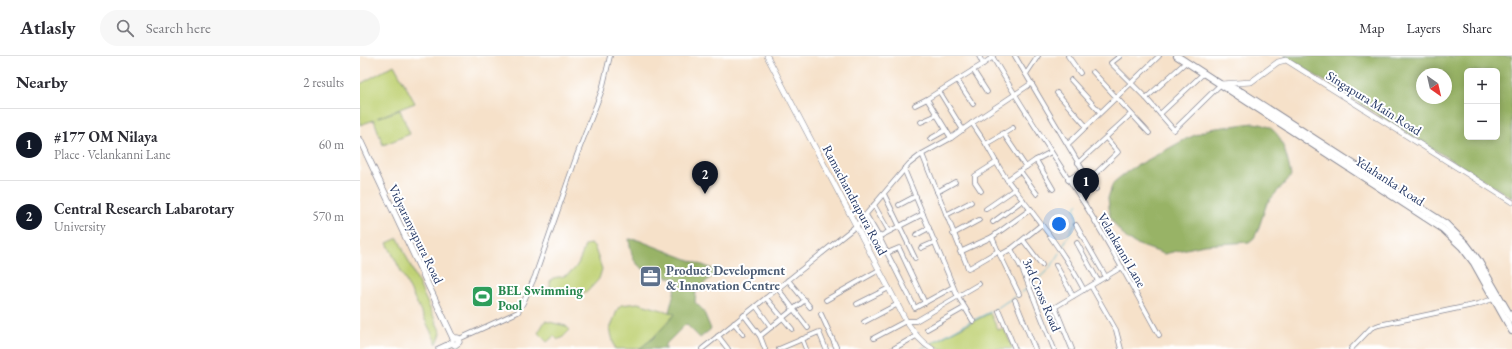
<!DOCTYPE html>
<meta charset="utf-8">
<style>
body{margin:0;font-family:"EB Garamond",serif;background:#f7f7f7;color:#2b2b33}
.controls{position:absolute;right:12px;top:12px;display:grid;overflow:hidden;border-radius:6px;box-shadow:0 2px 10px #0003}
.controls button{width:36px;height:36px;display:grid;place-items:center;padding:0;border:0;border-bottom:1px solid #e1e1e2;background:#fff;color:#2b2b33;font:20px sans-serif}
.compass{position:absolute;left:1056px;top:12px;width:36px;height:36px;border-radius:50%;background:#fff;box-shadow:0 2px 10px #0003;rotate:146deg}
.you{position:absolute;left:699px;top:168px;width:14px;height:14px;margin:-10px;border:3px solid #fff;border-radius:50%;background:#1a73e8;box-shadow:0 0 0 6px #1a73e833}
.badge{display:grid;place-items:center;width:26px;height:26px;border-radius:50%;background:#111827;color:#fff;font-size:13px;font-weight:700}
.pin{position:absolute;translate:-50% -33px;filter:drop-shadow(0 1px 2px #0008)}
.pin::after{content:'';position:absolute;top:21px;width:14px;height:12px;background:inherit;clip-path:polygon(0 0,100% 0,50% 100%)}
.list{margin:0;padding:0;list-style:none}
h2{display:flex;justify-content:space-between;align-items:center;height:52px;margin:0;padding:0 16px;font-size:17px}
h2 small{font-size:13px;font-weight:400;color:#7c7c81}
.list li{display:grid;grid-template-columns:26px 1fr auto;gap:12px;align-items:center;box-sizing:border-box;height:72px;padding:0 16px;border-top:1px solid #e1e1e2}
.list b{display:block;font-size:15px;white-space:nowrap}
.list p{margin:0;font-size:13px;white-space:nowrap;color:#7c7c81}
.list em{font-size:13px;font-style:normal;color:#7c7c81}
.icon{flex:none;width:22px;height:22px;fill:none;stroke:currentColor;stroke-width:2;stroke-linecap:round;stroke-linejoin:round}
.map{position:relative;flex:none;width:1152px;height:293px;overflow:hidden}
header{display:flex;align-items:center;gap:24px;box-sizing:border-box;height:56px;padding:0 20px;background:#fff;border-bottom:1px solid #e1e1e2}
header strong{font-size:19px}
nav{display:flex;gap:22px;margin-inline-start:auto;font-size:14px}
.search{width:280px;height:36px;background:#f7f7f7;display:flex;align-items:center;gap:10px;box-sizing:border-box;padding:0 14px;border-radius:22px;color:#7c7c81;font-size:15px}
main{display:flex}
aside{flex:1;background:#fff}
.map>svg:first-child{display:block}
</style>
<header>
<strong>Atlasly</strong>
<div class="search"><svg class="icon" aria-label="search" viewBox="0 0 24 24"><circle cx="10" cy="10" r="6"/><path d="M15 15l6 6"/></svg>Search here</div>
<nav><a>Map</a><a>Layers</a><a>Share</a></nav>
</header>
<main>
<aside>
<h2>Nearby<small>2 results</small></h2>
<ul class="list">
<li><span class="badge">1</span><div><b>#177 OM Nilaya</b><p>Place · Velankanni Lane</p></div><em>60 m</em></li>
<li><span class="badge">2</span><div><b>Central Research Labarotary</b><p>University</p></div><em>570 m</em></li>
</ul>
</aside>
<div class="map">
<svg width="1152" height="293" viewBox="0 0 1152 293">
<rect width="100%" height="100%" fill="#fff"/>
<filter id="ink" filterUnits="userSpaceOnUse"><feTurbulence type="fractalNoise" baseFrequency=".025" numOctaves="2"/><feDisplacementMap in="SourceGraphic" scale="8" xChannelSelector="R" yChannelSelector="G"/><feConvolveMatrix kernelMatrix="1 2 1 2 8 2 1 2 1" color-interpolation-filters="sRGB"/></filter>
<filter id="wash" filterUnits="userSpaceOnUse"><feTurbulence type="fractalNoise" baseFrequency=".012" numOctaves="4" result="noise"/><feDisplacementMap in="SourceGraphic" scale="16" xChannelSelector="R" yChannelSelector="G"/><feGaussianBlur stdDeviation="0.9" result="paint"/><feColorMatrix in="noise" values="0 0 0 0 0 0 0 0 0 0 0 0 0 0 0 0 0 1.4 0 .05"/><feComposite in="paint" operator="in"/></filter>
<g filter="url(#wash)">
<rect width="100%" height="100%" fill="#f6e1c9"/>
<g fill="#c0d174" stroke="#6e8069">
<path d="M34,9L55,47L17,62L40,54L50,78L23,89L14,64L0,69V28Z"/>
<path d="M38,182L81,277L77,288L27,187Z"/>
<path d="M230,188L234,190L242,213L239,223L228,235L216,239L190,232V225C194,220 198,222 204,220C218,215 221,201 225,189Z"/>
<path d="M278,247L316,258L293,282L279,293H255L250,273L258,252L261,249Z"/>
<path d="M630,257L638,274L644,272L653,293H581L571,287Z"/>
<path d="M185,265L206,270L210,274L201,283L200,282L198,284L194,280L187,286L178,277Z"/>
</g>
<g fill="#98b366" stroke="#5a7162" fill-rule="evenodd">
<path d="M924,0H1152V142ZM1107,15H1137V81H1107ZM1062,18H1086V42H1062Z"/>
<path d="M893,67C901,68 908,69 914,75C923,82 929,109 931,120L907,147L898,174L894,182L889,186L844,189L804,198L776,188L767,183L755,169L750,160L748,142L753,127L760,121L771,113L826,83L849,73Z"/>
<path d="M269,183L278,184L358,215L336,235L335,246L343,254L351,273L340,282L326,268L304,290L307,293H279L293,282L315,258L309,256L317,225L315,223C301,219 280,217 273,202C271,197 270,189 269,183Z"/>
</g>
<path fill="#45adc4" stroke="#306e91" d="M121,231L132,243L124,250L113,238Z"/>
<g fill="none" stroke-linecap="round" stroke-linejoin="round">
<g stroke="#45adc4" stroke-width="1">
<path d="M701,194L717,163L715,152L718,148"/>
<path d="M670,230C681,221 693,210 700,197"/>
<path d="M661,237L668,232"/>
<path d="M614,264L636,253L646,246L658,239"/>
<path d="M568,289L611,265"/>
<path d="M561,293L566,290"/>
</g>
</g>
</g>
<g filter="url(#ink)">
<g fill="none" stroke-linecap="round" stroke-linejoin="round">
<defs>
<g id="minor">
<path d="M632,0C660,49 692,96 722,144C750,188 774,234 799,279"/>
<path d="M655,0L731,128"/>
<path d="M708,0L720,17"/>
<path d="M760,0L751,7L786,42L826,6"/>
<path d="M623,8L633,1"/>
<path d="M613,14L627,36"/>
<path d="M733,16L789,77"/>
<path d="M666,18L678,0"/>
<path d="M597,24L613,48"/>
<path d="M711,24L740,56"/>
<path d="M579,35L603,74"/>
<path d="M697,37L726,70"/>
<path d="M786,42L800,58L844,17"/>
<path d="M555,49L567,43"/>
<path d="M800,58L814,74L861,28"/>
<path d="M561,66L577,59"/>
<path d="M612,67L626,88L653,72"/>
<path d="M643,77L666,111"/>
<path d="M591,82L567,43L623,8L619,0"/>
<path d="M570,83L586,74"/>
<path d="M626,88C633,100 640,114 648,125C675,160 703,194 724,234"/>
<path d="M708,88L799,0"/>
<path d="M691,96L676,104L693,133"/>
<path d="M562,98L608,212L611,211L638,195L640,199L651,193L681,169"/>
<path d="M718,107L771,58"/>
<path d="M544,113L596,237L613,265"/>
<path d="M660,115L677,138"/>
<path d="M647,124L676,104"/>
<path d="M708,124L723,114"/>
<path d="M729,124L758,96L746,82"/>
<path d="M621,135L615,126V120L637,106"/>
<path d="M577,136L595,126"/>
<path d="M524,138L555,202"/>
<path d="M719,139L734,129L736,133"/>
<path d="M514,149L529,175"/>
<path d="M539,149L556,140"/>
<path d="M626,153L655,133"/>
<path d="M506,159L519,181L555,252L593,231"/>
<path d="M586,159L611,146"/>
<path d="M633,166L663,144"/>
<path d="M716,169L746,221"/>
<path d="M593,178L619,164"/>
<path d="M556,179L569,172"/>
<path d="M632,181L638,195"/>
<path d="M663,184L682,209"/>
<path d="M717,187L738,225"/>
<path d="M505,188L563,158"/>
<path d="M561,192L575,186"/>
<path d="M651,193L663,215L694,293"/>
<path d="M600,196L632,181L671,153"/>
<path d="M527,197L539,192L565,247"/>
<path d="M640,199L659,238"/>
<path d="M696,209L713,240"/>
<path d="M428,224L450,251"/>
<path d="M731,230L756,274L761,293"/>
<path d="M418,233L448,272"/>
<path d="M406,242L432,273"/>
<path d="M466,244L519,214"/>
<path d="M655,244L675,293"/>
<path d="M497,248L529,232"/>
<path d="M396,250L411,271"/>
<path d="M639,255L655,293"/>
<path d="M461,258L477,293"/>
<path d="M384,259L400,280L405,293"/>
<path d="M504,266L538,248"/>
<path d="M374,267L383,278"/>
<path d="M567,273L604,252"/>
<path d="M358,280L368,293"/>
<path d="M400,280L445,244"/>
<path d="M514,282L546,265H556L619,228"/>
<path d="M99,283L158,256L164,245L175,220L217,99L242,34L250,0"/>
<path d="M442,283L446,293"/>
<path d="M342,293L496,170L549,108L562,98L591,82L612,67L672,27"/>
<path d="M419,293L459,276L466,293"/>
<path d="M533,293L556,280"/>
<path d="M712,293L695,251L762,211"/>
<path d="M991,293L1011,272L1019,269L1118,248L1136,242"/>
</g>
<g id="tertiary">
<path d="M407,0L546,265C554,276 560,286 572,293"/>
<path d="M861,28L891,26L918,6L926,4L1152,146"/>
</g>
<g id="secondary">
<path d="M0,84L93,282"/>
<path d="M92,287L95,289L99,286L98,282H93"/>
<path d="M79,293L92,287"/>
</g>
<g id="primary">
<path d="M817,0L1083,173L1102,191L1114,207L1152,275"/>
<path d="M870,31L882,36L1086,168L1106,188L1118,204L1152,263"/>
</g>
</defs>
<use href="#minor" stroke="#888894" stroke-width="5.5"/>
<use href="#tertiary" stroke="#888894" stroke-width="6"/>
<use href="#secondary" stroke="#888894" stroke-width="7"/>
<use href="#primary" stroke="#888894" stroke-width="8"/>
<use href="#minor" stroke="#fff" stroke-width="4"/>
<use href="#tertiary" stroke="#fff" stroke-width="5"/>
<use href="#secondary" stroke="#fff" stroke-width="5.5"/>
<use href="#primary" stroke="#fff" stroke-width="6"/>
</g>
</g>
<defs>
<symbol id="office-square" viewBox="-11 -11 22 22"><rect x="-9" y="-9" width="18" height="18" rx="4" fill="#5c6f8a" stroke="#fff"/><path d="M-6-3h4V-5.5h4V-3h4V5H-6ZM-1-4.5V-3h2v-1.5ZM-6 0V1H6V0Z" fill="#fff"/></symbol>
<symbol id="stadium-square" viewBox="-11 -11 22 22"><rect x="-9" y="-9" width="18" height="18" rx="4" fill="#2e9e5b" stroke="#fff"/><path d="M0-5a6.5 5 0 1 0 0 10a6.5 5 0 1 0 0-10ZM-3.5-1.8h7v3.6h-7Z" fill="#fff"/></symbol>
</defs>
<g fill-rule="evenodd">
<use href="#office-square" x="278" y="208" width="25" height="25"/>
<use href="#stadium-square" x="110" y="228" width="25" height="25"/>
</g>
<g text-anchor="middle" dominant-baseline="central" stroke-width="4" stroke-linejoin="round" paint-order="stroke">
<g font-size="13" fill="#1b2f5e" stroke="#fff">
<text transform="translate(1014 47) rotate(32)">Singapura Main Road</text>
<text transform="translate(1030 125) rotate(33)">Yelahanka Road</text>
<text transform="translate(495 144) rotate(62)">Ramachandrapura Road</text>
<text transform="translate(56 178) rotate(64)">Vidyaranyapura Road</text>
<text transform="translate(762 194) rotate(60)">Velankanni Lane</text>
<text transform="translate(682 239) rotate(67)">3rd Cross Road</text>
</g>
<g font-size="13" font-weight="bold" fill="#4e5e75" stroke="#fff" text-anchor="start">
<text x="306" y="214">Product Development<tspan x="306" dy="15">&amp; Innovation Centre</tspan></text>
</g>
<g font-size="13" font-weight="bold" fill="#27864d" stroke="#fff" text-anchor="start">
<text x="138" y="234">BEL Swimming<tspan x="138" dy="15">Pool</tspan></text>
</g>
</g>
</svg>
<div class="controls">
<button>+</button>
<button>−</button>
</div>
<svg class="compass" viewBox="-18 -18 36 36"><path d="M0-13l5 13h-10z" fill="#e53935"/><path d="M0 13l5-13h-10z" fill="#7c7c81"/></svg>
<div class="you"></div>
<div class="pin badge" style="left:726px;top:145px">1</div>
<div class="pin badge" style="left:345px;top:138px">2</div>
</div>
</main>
